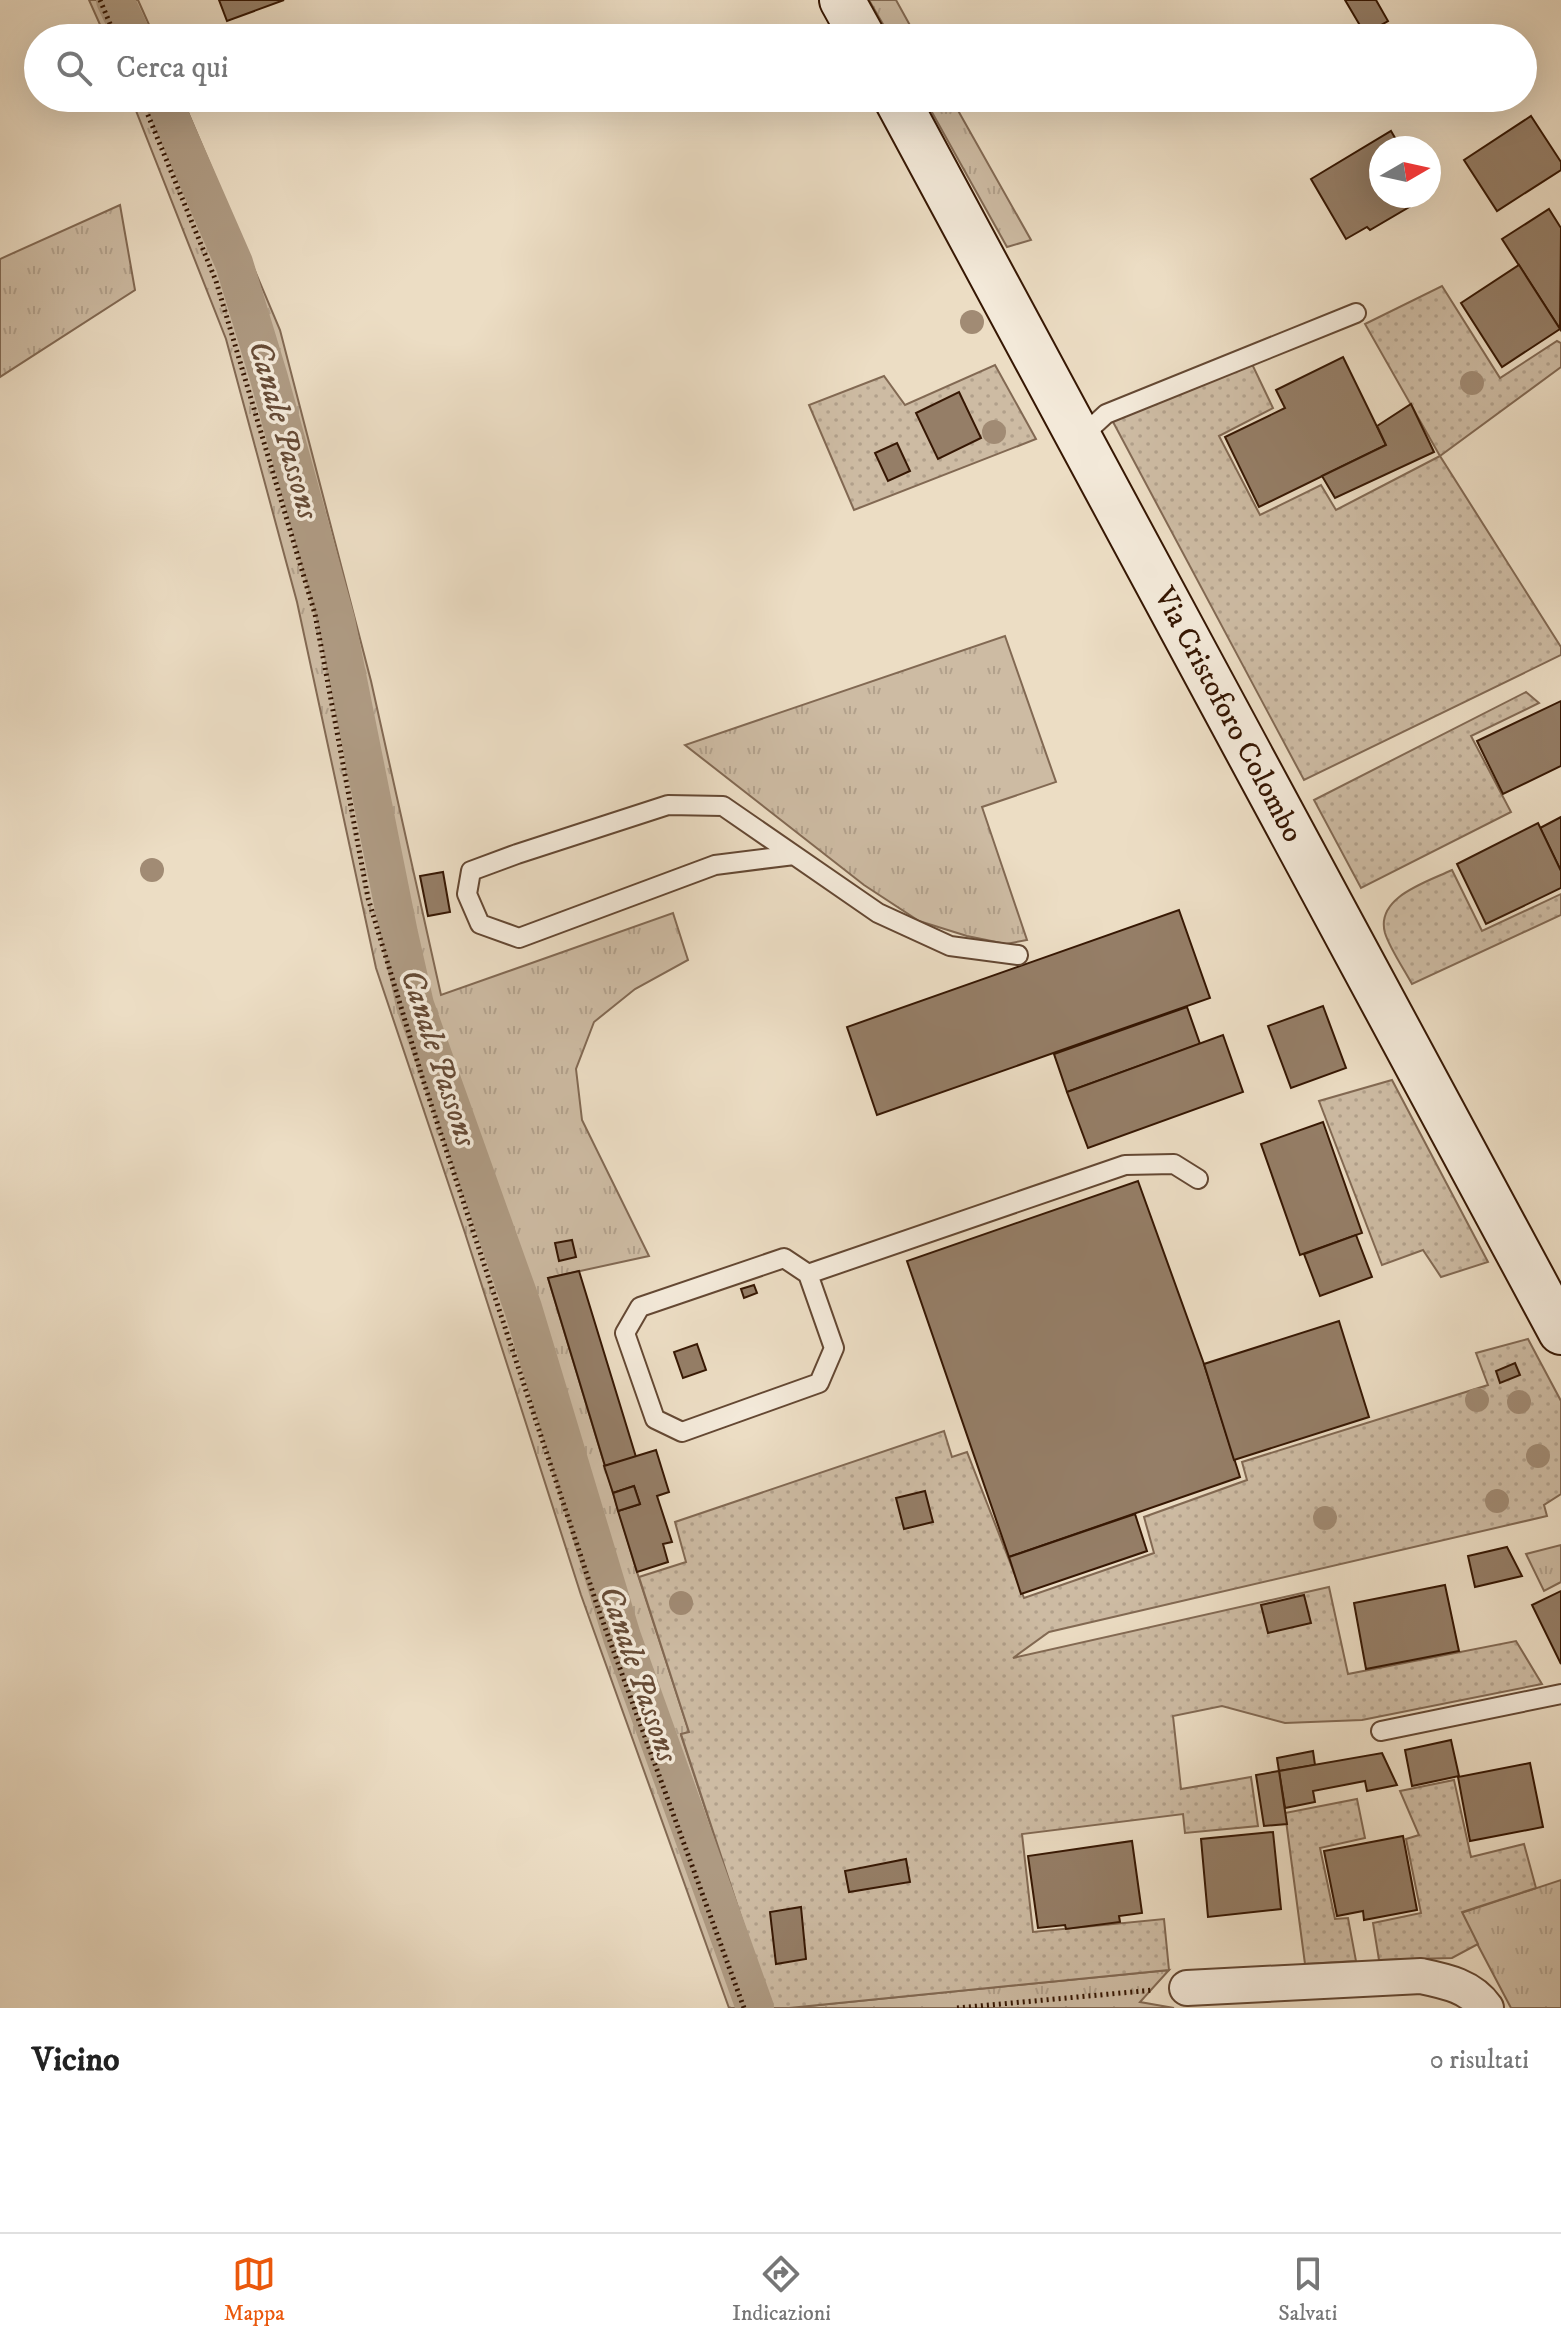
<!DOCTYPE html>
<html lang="it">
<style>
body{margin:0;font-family:"IM FELL DW Pica",serif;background:#f2f2f2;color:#222}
.compass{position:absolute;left:1369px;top:136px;width:72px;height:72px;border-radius:50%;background:#fff;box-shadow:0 8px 32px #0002;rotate:81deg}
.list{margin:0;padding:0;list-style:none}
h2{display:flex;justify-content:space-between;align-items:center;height:104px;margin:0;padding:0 32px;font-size:34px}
h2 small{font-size:26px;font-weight:400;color:#767676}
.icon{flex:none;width:44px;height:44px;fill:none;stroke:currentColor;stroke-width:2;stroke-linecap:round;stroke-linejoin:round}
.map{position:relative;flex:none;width:1561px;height:2008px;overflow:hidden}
.search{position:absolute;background:#fff;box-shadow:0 8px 32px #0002;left:24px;right:24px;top:24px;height:88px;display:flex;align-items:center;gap:20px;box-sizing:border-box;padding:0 28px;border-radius:44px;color:#767676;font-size:30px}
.sheet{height:224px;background:#fff}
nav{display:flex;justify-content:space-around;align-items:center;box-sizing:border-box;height:112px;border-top:2px solid #e0e0e0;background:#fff;font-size:22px;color:#767676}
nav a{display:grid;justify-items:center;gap:4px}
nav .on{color:#ea580c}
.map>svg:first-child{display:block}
</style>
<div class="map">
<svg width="1561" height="2008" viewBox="0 0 1561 2008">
<defs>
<pattern id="grass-tufts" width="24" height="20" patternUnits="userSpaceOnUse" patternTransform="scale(2)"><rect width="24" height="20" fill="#cdbba3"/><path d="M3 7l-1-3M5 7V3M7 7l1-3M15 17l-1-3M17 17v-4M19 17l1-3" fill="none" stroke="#b1a08b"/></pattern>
<pattern id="garden-dots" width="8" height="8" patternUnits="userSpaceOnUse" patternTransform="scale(2)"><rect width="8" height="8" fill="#cdbba3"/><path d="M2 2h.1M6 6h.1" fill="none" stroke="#b1a08b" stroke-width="1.8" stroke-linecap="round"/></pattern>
</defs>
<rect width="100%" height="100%" fill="#ecddc4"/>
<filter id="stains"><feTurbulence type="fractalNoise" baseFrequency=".0025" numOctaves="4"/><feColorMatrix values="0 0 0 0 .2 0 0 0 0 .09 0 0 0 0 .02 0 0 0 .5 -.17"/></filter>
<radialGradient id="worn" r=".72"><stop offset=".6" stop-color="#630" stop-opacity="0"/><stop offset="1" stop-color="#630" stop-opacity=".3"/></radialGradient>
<g fill="url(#grass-tufts)" stroke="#826953" stroke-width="2">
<path d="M89,0H138L155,38H106Z"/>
<path d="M869,0H896L917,38H891Z"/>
<path d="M131,98H182L280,330L371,681L441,995L673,913L688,960L635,989L594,1022L576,1069L582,1120L649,1256L548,1278L637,1572L689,1732L681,1735L771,2008H729L581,1595L465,1233L376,968L297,602L226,339Z"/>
<path d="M924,98H951L1031,240L1007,247Z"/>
<path d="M120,205L135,290L0,377V259Z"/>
<path d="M1005,636L1056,782L982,807L1027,940L1006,944L967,936L919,921L864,885L685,745Z"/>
<path d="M1561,1545V1582L1544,1591L1526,1554Z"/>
<path d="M1561,1880V2008H1511L1461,1913Z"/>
<path d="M1169,1970L1140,2002L1174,2008H789Z"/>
</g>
<g fill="url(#garden-dots)" stroke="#826953" stroke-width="2">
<path d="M1442,286L1500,378L1557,341L1561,343V367L1440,456L1561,647V655L1304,780L1112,420L1252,364L1273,408L1219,436L1260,515L1321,485L1336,510L1440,456L1365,324Z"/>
<path d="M995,365L1036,439L854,510L809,405L884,376L905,405Z"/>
<path d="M1526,692L1539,703L1471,736L1511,812L1361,888L1314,800Z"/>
<path d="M1452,870L1482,931L1561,894V915L1412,984C1404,969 1390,949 1385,933C1375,897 1427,882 1452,870Z"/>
<path d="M1392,1080L1488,1262L1441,1277L1423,1250L1382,1265L1319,1101Z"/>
<path d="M1528,1339L1561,1401V1494L1544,1505L1547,1516L1049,1632L1013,1658L1329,1587L1348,1674L1516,1641L1542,1684L1362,1720L1285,1723L1222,1706L1173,1716L1181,1789L1251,1777L1258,1826L1185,1833L1183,1814L1022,1834L1033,1932L1164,1919L1169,1970L789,2008H771L681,1734L689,1732L639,1577L686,1562L675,1522L944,1431L952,1457L967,1452L1024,1598L1154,1553L1144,1517L1247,1480L1242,1462L1488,1385L1476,1353Z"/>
<path d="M1454,1780L1471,1857L1524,1844L1536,1888L1462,1912L1478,1944L1452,1958L1379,1960L1373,1923L1421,1913L1406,1839L1419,1835L1400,1791Z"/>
<path d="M1357,1799L1365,1838L1320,1848L1335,1919L1348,1918L1356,1961L1305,1964L1285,1813Z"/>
</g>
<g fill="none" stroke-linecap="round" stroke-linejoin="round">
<g stroke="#ae9a82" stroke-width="38">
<path d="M115,0L133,38"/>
<path d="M162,98L234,263L269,378L336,620L399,934L415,1005L523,1308L622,1637L755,2008"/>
</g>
</g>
<g fill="#957e67" stroke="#361703" stroke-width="2">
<path d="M219,0H284L227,21Z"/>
<path d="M1345,0H1376L1388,21L1365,34Z"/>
<path d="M1531,116L1561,162V170L1497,211L1464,160Z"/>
<path d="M1391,131L1401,148H1381V196H1428L1370,230L1367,227L1346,239L1311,179Z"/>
<path d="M1549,209L1561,228L1560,329L1502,239Z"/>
<path d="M1519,265L1560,329L1502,367L1461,303Z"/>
<path d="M1343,357L1386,445L1259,507L1225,437L1285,408L1276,390Z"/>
<path d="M959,392L981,438L938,459L916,413Z"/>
<path d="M1411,404L1434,452L1335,498L1322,476L1386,445L1377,426Z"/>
<path d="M897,443L910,471L888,481L875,453Z"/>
<path d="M1561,701V766L1503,794L1477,741Z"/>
<path d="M1561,817V871L1540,828Z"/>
<path d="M1538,823L1561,871V888L1486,924L1457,864Z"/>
<path d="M443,872L450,912L428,916L420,876Z"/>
<path d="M1179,910L1210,998L877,1115L847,1027Z"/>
<path d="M1323,1006L1346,1068L1291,1088L1268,1026Z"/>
<path d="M1187,1007L1200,1044L1067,1092L1054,1054Z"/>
<path d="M1223,1035L1243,1092L1088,1148L1067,1092Z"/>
<path d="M1323,1122L1362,1233L1300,1255L1261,1144Z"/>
<path d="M1138,1181L1204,1364L1240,1477L1009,1557L907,1261Z"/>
<path d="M1356,1235L1372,1277L1320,1296L1304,1254Z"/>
<path d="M572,1240L576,1257L559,1261L555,1243Z"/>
<path d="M579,1271L636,1457L605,1466L548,1278Z"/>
<path d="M754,1285L757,1293L744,1298L741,1289Z"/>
<path d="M1339,1321L1369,1417L1234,1460L1204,1364Z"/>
<path d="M697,1344L706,1370L683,1378L674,1352Z"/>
<path d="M1515,1363L1520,1375L1500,1383L1496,1371Z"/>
<path d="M656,1450L669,1492L657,1496L672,1542L663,1544L668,1562L637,1572L618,1511L640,1504L634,1486L613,1493L604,1466Z"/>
<path d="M634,1486L640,1504L618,1511L613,1493Z"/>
<path d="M925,1491L933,1522L904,1529L896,1498Z"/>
<path d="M1135,1514L1147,1551L1021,1594L1009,1557Z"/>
<path d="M1507,1547L1522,1576L1475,1587L1468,1556Z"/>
<path d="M1445,1585L1459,1651L1366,1669L1354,1603Z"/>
<path d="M1561,1591V1664L1532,1605Z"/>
<path d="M1304,1595L1311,1623L1268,1633L1261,1605Z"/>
<path d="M1451,1740L1459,1776L1412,1786L1405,1750Z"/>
<path d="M1313,1751L1315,1765L1279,1771L1277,1758Z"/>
<path d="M1382,1753L1397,1785L1367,1791L1365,1781L1313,1791L1315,1802L1285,1808L1279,1771Z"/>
<path d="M1530,1763L1543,1827L1470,1841L1458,1777Z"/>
<path d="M1279,1771L1287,1824L1264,1826L1256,1775Z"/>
<path d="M1273,1832L1281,1909L1208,1917L1201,1839Z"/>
<path d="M1403,1836L1417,1910L1364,1920L1363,1911L1337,1916L1324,1851Z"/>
<path d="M1132,1841L1142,1913L1119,1916L1120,1922L1066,1929L1065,1925L1038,1928L1028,1856Z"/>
<path d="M906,1859L910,1882L849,1892L845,1871Z"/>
<path d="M801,1907L806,1959L776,1964L770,1912Z"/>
</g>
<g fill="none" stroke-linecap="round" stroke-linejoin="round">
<defs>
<g id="service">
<path d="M1080,438L1106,414L1356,313"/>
<path d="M794,855L715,865L519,938L480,924L467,894L471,871L517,854L668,805L723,806L878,913L950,946L1018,955"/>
<path d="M808,1274L784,1258L640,1307L625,1333L655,1419L682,1432L819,1383L834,1348L808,1274L1125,1165L1174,1164L1198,1179"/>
<path d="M1381,1731L1561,1694"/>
</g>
<path id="minor" d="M1187,1988L1421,1976C1445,1981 1471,1986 1486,2008"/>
<g id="secondary">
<path d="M842,0L863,38"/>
<path d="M896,98L1561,1332"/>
</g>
</defs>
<use href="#service" stroke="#644833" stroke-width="22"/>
<use href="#minor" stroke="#644833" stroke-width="38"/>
<use href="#secondary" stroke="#361703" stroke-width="48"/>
<g stroke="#361703" stroke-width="5" stroke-dasharray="2 4" stroke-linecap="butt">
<path d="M100,0L116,38"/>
<path d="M141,98L216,281L315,614L368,898L423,1080L599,1611L744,2008"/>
<path d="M957,2008L1154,1990"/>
</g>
<use href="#service" stroke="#f3e9d9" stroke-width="18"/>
<use href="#minor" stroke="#f3e9d9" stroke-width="34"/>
<use href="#secondary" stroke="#f3e9d9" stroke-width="44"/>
</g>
<g fill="#a18b74">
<circle cx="972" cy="322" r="12"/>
<circle cx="1472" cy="383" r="12"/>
<circle cx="994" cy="432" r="12"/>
<circle cx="152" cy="870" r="12"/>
<circle cx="1477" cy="1400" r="12"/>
<circle cx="1519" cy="1402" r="12"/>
<circle cx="1538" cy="1456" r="12"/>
<circle cx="1497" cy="1501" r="12"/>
<circle cx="1325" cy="1518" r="12"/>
<circle cx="681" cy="1603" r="12"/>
</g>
<g text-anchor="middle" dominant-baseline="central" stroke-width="7" stroke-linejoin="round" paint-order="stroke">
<g font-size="30" fill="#361703" stroke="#f3e9d9">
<text transform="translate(1228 715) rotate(62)">Via Cristoforo Colombo</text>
</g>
<g font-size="32" font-style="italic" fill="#664b36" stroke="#f3e9d9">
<text transform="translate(283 430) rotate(74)">Canale Passons</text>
<text transform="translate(438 1058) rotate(72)">Canale Passons</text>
<text transform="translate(638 1674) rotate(71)">Canale Passons</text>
</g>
</g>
<rect width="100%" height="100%" filter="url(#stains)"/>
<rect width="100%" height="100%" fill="url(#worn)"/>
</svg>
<svg class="compass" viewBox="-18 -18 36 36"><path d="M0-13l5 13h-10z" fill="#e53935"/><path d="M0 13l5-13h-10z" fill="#767676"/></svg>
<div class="search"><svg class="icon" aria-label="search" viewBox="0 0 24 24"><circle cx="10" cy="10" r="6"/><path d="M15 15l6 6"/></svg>Cerca qui</div>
</div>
<section class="sheet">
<h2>Vicino<small>0 risultati</small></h2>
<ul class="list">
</ul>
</section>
<nav>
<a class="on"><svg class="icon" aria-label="map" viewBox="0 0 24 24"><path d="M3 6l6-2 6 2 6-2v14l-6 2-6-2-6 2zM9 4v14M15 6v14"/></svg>Mappa</a>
<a><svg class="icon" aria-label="directions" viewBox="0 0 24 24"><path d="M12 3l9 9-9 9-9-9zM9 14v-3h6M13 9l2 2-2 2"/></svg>Indicazioni</a>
<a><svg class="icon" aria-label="saved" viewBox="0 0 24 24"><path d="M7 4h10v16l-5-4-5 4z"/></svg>Salvati</a>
</nav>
